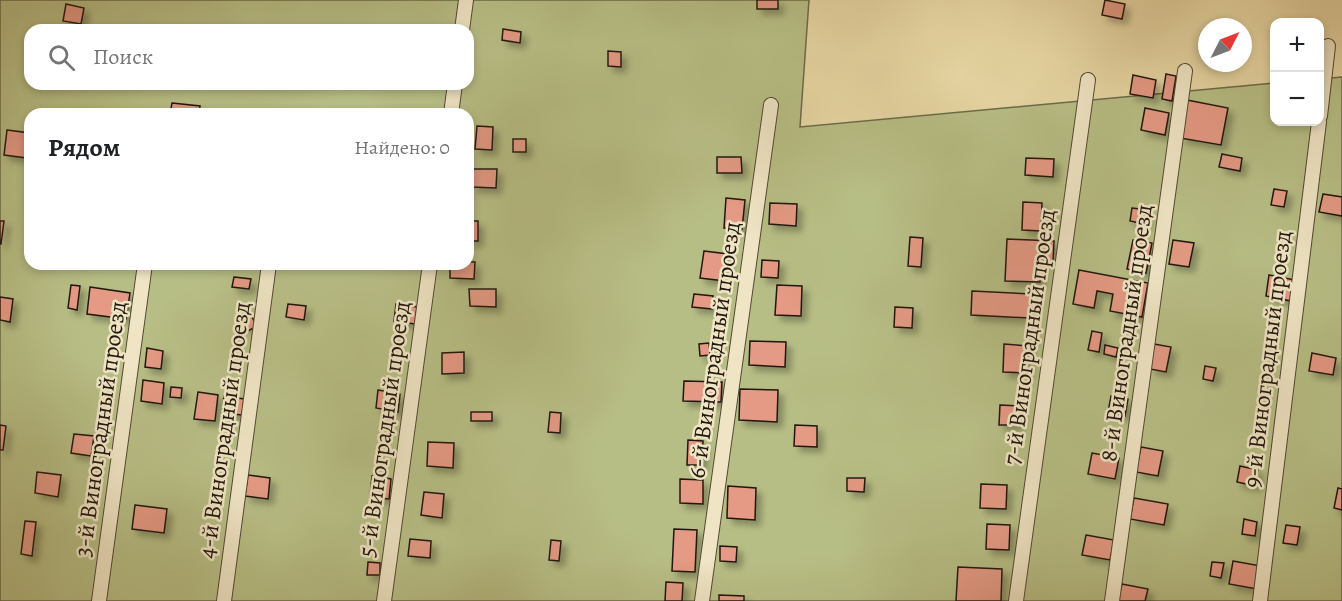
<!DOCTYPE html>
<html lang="ru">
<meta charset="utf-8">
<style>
body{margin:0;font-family:Alegreya,serif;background:#f2f2f2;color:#202124}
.controls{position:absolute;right:18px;top:18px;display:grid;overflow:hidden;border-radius:12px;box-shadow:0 3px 9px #0003}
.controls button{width:54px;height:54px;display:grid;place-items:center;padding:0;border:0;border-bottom:2px solid #e0e0e0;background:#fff;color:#202124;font:30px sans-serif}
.compass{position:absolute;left:1198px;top:18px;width:54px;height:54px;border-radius:50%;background:#fff;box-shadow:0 3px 9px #0003;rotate:48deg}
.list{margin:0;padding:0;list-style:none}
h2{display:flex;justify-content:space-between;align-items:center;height:78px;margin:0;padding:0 24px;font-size:26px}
h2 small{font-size:20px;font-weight:400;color:#757577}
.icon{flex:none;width:33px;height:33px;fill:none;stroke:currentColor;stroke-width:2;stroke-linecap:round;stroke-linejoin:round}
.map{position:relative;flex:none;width:1342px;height:601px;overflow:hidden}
.search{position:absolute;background:#fff;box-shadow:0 3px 9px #0003;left:24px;top:24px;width:450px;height:66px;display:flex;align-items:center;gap:15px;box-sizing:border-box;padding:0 21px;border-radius:18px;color:#757577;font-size:22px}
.panel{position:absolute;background:#fff;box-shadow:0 3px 9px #0003;left:24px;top:108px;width:450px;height:162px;border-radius:18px}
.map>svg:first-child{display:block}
</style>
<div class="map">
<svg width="1342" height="601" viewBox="0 0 1342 601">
<defs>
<filter id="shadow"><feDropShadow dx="5.5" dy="5.5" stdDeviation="3" flood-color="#0004"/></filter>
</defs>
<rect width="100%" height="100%" fill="#e7d7a4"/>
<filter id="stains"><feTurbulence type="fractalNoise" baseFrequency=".00333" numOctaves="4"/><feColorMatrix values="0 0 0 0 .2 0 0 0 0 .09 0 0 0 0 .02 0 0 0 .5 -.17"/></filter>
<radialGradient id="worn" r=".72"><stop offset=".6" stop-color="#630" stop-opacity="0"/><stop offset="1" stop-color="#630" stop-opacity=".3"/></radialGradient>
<path fill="#b7be85" stroke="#6c6a4a" stroke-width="1.5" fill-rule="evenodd" d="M0,0H809L800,127L1274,83V122H1320V79L1342,77V601H0ZM30,30H468V84H30ZM30,114H468V264H30Z"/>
<g fill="#e49a84" stroke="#22170e" stroke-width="1.5" filter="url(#shadow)">
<rect x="757" y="0" width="21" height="9"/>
<path d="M1105,0L1125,4L1122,19L1102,15Z"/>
<path d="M66,4L84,8L81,24L63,21Z"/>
<path d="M503,29L521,32L520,43L502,40Z"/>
<path d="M608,51L621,52V67L608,66Z"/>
<path d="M1166,74L1176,76L1172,101L1162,99Z"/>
<path d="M1133,75L1156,80L1153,98L1130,94Z"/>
<path d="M1187,100L1228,108L1221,145L1180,138Z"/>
<path d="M172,103L200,106L199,114H170Z"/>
<path d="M1145,108L1169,113L1165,135L1141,130Z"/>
<path d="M477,126L493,127L492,150L475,149Z"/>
<path d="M7,130L30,133L27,158L4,155Z"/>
<rect x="513" y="139" width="13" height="13"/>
<path d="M1222,154L1242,158L1240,171L1219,167Z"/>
<path d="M717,157H741L742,173H717Z"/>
<path d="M1026,158L1054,159L1053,177L1025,175Z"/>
<path d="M472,169H497L496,188L472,187Z"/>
<path d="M1274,189L1287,191L1284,207L1271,205Z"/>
<path d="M1323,194L1342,197V216L1319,212Z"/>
<path d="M726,198L745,200L742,229L724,228Z"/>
<path d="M1023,202L1042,203L1041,231L1022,230Z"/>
<path d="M770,203L797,204L796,226L769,224Z"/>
<path d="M1132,208L1147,210L1145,224L1130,221Z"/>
<path d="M0,221H4L1,244H0Z"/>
<rect x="468" y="221" width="10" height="20"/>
<path d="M910,237L923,238L921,267L908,266Z"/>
<path d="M1007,239L1054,241L1053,261L1041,260L1040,282L1005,281Z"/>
<path d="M1133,240L1152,243L1146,273L1127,269Z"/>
<path d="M1173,240L1194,243L1189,267L1169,264Z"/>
<path d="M704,251L728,254L725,281L700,278Z"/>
<path d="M762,260L779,261L778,278L761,277Z"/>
<path d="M468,262H475L474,279L450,278V264H468Z"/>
<path d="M1079,270L1148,283L1142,317L1110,311L1113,294L1097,291L1094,308L1073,304Z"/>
<path d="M1269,275L1295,280L1291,301L1266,296Z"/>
<path d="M234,277L251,279L249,289L232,287Z"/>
<path d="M71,285L80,286L77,310L68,308Z"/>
<path d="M777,285L802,286L801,316L775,315Z"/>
<path d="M90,287L130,293L126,319L87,314Z"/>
<path d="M469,289H496V307L470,306Z"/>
<path d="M972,291L1031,294L1030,318L971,315Z"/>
<path d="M694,294L713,296L712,309L692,307Z"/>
<path d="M0,297L13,299L10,322L0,320Z"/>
<path d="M288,304L306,306L304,320L286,317Z"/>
<path d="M396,304L417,307L415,324L394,321Z"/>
<path d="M895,307L913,308L912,328L894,327Z"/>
<path d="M248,310L257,326L248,331L239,315Z"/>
<path d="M1092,331L1102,333L1099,352L1088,350Z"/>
<path d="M750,341L786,342L785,367L749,365Z"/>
<path d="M709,343L710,355L700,356L699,344Z"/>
<path d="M1004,344L1028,346L1027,373L1003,372Z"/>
<path d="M1154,344L1171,347L1166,372L1150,369Z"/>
<path d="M1105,345L1118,348L1116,357L1104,354Z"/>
<path d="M147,348L163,351L161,369L145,367Z"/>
<path d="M464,352V373L442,374V353Z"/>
<path d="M1312,353L1336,358L1333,375L1309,371Z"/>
<path d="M1205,366L1216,368L1213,381L1203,379Z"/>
<path d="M143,380L164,383L162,404L141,401Z"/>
<path d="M684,381L722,382L721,402L683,401Z"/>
<path d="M171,387L182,388L181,398L170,397Z"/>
<path d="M740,389L778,390L777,422L739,420Z"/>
<path d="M378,390L400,394L398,412L376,408Z"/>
<path d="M198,392L218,395L215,421L194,419Z"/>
<path d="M224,396L244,399L242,415L222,413Z"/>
<path d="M1111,396L1128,399L1125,416L1108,412Z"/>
<path d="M1000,405L1019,406L1018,425H999Z"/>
<rect x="471" y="412" width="21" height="9"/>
<path d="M550,412L561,413L560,433L548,432Z"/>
<path d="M0,425L6,426L3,450H0Z"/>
<path d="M795,425L817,426V447L794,446Z"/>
<path d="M74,434L94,436L91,456L71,453Z"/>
<path d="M688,440L703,441L702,465H687Z"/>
<path d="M428,442L454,443L453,468L427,466Z"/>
<path d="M1141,447L1163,451L1158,476L1136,472Z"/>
<path d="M1092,453L1119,458L1115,479L1088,474Z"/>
<path d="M1240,466L1258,470L1255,486L1237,482Z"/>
<path d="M37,472L61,475L58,497L35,493Z"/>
<path d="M248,475L270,478L268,499L245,496Z"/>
<path d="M372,476L391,479L389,499L370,497Z"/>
<path d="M847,478H865L864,492L847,491Z"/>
<path d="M680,479L703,480V504L680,503Z"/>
<path d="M981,484L1007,485L1006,509L980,508Z"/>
<path d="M728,486L756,488L755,520L727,518Z"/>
<path d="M1338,488L1342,489V510L1334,508Z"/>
<path d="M424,492L444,494L442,518L421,515Z"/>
<path d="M1134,498L1168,504L1164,525L1130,519Z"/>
<path d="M135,505L167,509L164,533L132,529Z"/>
<path d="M1244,519L1257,522L1255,536L1242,534Z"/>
<path d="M25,521L36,522L32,556L21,554Z"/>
<path d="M987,524L1010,525L1009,550L986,549Z"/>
<path d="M1286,525L1300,527L1297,545L1283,543Z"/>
<path d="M674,529L697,530L695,572L672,571Z"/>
<path d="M1086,535L1114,540L1110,560L1082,555Z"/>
<path d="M410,539L431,541L430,558L408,556Z"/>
<path d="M551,540L561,541L559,561L549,560Z"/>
<path d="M720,546L737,547L736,562L720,561Z"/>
<path d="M1233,561L1261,566L1257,589L1229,584Z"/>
<path d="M368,562L380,563V575H367Z"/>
<path d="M1212,562L1224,563L1221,578L1210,576Z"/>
<path d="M958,567L1002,569L1001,601H956Z"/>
<path d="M666,582L683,583L682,601H665Z"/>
<path d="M1122,584L1148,589L1145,601H1118Z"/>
<path d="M719,595L744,596V601H719Z"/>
</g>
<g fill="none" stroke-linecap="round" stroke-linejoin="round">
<defs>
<g id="lane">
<path d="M462,30L466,0"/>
<path d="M451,114L455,84"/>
<path d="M1320,116L1328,46"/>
<path d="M99,601L145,264"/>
<path d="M224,601L269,264"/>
<path d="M384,601L430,264"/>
<path d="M702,601L771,105"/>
<path d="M1016,601L1088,80"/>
<path d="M1112,601L1185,71"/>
<path d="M1260,601L1319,122"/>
</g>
</defs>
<use href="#lane" stroke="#534734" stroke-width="16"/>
<use href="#lane" stroke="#efe5c4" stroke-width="14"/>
</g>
<g text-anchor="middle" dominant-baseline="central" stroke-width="5" stroke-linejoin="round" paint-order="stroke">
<g font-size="24" fill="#22170e" stroke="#efe5c4">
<text transform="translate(1126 333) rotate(-82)">8-й Виноградный проезд</text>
<text transform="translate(1029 337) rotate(-82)">7-й Виноградный проезд</text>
<text transform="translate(714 350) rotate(-82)">6-й Виноградный проезд</text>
<text transform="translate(1267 359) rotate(-83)">9-й Виноградный проезд</text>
<text transform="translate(100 429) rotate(-82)">3-й Виноградный проезд</text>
<text transform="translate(384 429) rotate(-82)">5-й Виноградный проезд</text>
<text transform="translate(224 430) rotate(-82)">4-й Виноградный проезд</text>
</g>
</g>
<rect width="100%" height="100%" filter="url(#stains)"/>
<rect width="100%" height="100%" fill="url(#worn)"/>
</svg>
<div class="controls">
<button>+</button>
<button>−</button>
</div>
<svg class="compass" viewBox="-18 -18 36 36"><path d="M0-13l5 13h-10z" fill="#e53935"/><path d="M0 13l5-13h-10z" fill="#757577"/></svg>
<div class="search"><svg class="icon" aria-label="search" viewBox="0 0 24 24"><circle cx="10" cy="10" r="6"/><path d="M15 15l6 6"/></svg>Поиск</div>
<section class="panel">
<h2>Рядом<small>Найдено: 0</small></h2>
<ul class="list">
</ul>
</section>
</div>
